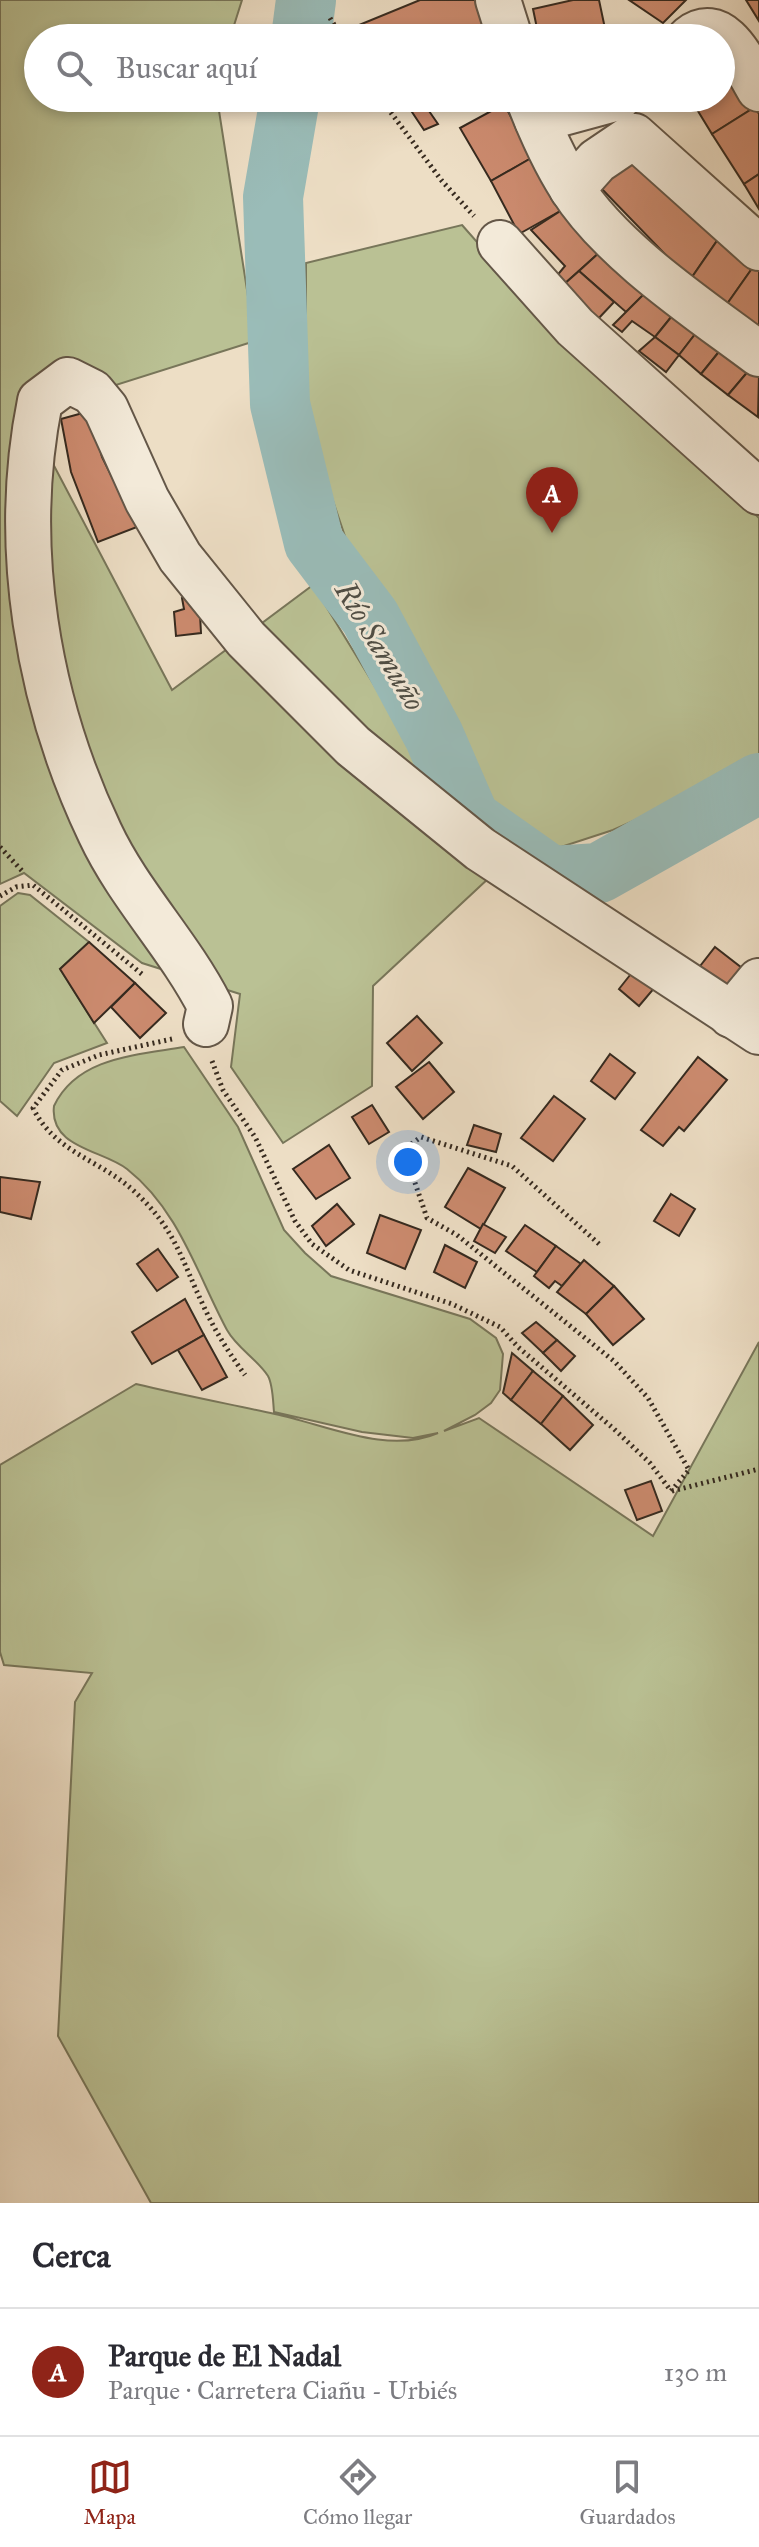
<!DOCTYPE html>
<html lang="es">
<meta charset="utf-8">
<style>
body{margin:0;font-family:"IM FELL Great Primer",serif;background:#f7f7f7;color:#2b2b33}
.you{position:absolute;left:408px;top:1162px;width:28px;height:28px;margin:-20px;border:6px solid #fff;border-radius:50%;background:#1a73e8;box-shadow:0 0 0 12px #1a73e833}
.badge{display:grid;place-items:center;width:52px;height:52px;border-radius:50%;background:#8f2418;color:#fff;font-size:26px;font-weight:700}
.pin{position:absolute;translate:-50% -66px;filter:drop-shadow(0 2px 4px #0008)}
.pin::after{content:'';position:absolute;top:42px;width:28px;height:24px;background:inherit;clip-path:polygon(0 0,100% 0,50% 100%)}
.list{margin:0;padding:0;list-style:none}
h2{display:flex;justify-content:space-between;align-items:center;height:104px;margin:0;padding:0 32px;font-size:34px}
h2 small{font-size:26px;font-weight:400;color:#7c7c81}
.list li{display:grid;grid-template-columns:52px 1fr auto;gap:24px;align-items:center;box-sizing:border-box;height:128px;padding:0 32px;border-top:2px solid #e1e1e2}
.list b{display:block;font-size:30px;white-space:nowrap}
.list p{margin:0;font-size:26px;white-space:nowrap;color:#7c7c81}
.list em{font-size:26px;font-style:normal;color:#7c7c81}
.icon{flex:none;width:44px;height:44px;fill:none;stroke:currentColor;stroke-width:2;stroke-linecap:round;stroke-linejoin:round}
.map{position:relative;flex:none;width:759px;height:2203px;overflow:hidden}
.search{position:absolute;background:#fff;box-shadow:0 4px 12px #0003;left:24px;right:24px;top:24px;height:88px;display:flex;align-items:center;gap:20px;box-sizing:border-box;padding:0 28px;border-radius:44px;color:#7c7c81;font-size:30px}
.sheet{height:232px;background:#fff}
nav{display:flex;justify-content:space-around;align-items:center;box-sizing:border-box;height:112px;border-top:2px solid #e1e1e2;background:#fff;font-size:22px;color:#7c7c81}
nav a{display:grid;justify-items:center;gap:4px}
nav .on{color:#8f2418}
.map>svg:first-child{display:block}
</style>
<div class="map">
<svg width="759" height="2203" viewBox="0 0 759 2203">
<rect width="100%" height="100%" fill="#eddec5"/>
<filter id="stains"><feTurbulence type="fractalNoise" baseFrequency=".0025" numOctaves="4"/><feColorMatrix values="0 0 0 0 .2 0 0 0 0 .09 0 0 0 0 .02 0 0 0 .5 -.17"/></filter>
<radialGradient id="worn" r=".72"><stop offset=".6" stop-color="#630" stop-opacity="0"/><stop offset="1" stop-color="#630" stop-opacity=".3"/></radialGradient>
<g fill="#bac194" stroke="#78765a" stroke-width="2">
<path d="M0,0H242L230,38H38V98H217L255,341L65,401L41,441L172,690L313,585L491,876L373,986L372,1086L283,1143L231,1067L240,994L142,963L24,873L0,884Z"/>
<path d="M462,225L566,343L698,457L759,518V757L723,780L665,807L613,830L561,847L537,845L491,810L418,655L349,548L319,460L306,389V263Z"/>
<path d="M18,893L30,895L89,942L60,969L107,1043L54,1063L17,1116L0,1101V906Z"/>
<path d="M184,1047L238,1127L284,1230L305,1253L331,1276L470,1319L496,1338L503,1354L500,1390L491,1403L475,1415L444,1431L479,1418L653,1536L759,1342V2203H151L58,2036L75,1702L92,1673L4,1665L0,1652V1465L136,1384C182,1395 229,1404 275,1414C327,1425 387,1455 438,1433L413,1438L362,1432L274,1412C273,1402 273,1385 268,1376C257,1359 237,1348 227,1330C197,1274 179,1210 127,1169C103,1150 49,1148 54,1106C77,1057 137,1055 184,1047Z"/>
</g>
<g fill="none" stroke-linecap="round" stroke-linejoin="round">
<g stroke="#9abcb8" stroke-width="60">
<path d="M301,38L306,0"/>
<path d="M290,98L273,197L280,404L314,543L370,617L434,736L470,819L551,876L599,873L759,783"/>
</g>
</g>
<g fill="#cb8a6e" stroke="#362a1f" stroke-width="2">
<path d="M420,0H475L484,29L459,38H366L359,25Z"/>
<path d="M573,0H599L607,38H539L533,9Z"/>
<path d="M629,0H686L663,23Z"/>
<path d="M746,0H759V21Z"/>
<path d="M721,51L755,107L712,134L690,98H721Z"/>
<path d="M420,98L438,124L424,130L408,106Z"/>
<path d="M504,104L533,157L491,181L460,128Z"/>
<path d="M755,107L759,114V174L744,184L712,134Z"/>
<path d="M634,153L723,232L690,280L599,186Z"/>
<path d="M533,157L562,210L519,234L491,181Z"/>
<path d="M759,174V209L744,184Z"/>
<path d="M562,210L601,251L562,286L555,278L565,266L531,230Z"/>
<path d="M723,232L758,260L727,304L690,280Z"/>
<path d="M601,251L649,289L626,312L579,271Z"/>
<path d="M758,260L759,261V329L727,304Z"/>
<path d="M579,271L614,302L598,319L562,286Z"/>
<path d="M649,289L676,311L655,337L632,321L622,332L613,325Z"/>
<path d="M676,311L699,329L679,355L655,337Z"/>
<path d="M699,329L722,348L701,374L679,355Z"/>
<path d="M655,337L679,355L666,372L639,351Z"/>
<path d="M722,348L750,369L728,395L701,374Z"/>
<path d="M750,369L759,374L758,417L728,395Z"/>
<path d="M90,411L102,457L137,527L98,542L71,472L61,419Z"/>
<path d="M199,596L201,633L176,636L174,612L184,609L182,598Z"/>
<path d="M89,942L135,983L94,1023L60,969Z"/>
<path d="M715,947L751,975L732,998L697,970Z"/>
<path d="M634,970L656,986L639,1006L619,989Z"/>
<path d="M135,983L166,1013L140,1038L111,1007Z"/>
<path d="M417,1016L442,1043L412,1071L387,1043Z"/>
<path d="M610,1054L635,1073L615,1099L591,1081Z"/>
<path d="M698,1057L727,1080L684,1131L679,1127L663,1146L641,1130Z"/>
<path d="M429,1062L454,1092L423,1119L396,1087Z"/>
<path d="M554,1096L585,1119L553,1161L521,1138Z"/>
<path d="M372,1105L389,1132L369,1144L352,1117Z"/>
<path d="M474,1125L501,1134L496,1152L467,1145Z"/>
<path d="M329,1145L350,1178L316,1199L293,1169Z"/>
<path d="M468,1168L505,1188L481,1229L445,1207Z"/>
<path d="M0,1177L40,1182L31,1219L0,1212Z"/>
<path d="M671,1194L695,1209L679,1236L654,1221Z"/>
<path d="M337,1204L354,1224L326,1246L312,1226Z"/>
<path d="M380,1215L421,1230L405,1269L367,1253Z"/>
<path d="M483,1224L506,1237L495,1253L474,1241Z"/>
<path d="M525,1225L556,1246L537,1272L506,1251Z"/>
<path d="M445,1245L477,1262L465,1288L434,1272Z"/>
<path d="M556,1246L581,1264L562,1286L555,1281L549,1288L534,1276Z"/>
<path d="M158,1249L178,1277L157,1291L137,1264Z"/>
<path d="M584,1260L614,1286L586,1314L557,1292Z"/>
<path d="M614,1286L644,1319L613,1345L586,1314Z"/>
<path d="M185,1299L204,1335L152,1364L132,1332Z"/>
<path d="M536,1322L557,1340L543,1353L522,1333Z"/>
<path d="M204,1335L227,1377L202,1390L178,1350Z"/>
<path d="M557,1340L575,1356L561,1371L543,1353Z"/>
<path d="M512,1353L533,1371L511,1400L503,1393Z"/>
<path d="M533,1371L563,1396L541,1424L511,1400Z"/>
<path d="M563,1396L593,1425L570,1450L541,1424Z"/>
<path d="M651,1481L662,1511L637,1520L625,1490Z"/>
</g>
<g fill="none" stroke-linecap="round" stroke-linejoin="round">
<defs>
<g id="minor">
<path d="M498,0L510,38"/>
<path d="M690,38C723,12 745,66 759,89"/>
<path d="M528,98C540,129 553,159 571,187C611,251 699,309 759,354"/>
<path d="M537,120L618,98"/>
<path d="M572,189L597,161L634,136L759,248"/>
<path d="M500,243L575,327L759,492"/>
<path d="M731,1015L759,981"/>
<path d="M206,1024L210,1006C179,945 129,895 100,833C37,701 11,545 40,401L68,380L92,392L106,409L147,500L180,557L246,639L353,746L480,849L759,1032"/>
</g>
</defs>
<use href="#minor" stroke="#645748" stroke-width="48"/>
<g stroke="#362a1f" stroke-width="5" stroke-dasharray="2 4" stroke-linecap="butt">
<path d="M330,18L342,38"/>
<path d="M380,98L442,181L474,216"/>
<path d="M0,847L24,873"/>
<path d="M0,896L16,887L33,885L143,975"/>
<path d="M172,1039L99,1055L62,1070L33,1108C55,1153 101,1160 135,1192C176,1230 181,1259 204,1307C215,1331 229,1353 245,1375"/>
<path d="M212,1061L223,1090L255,1137L295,1221L312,1244L349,1270L452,1304L500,1327L518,1347L614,1429L650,1463L671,1491"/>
<path d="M599,1244L512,1166L421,1137L410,1145L414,1180L427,1218L457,1235L615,1362L648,1398L689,1470L671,1491"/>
<path d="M672,1491L759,1469"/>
</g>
<use href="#minor" stroke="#f3ead9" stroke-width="44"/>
</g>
<g text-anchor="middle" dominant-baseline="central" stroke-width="6" stroke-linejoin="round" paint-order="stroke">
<g font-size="30" font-style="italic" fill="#4f4e45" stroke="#f3ead9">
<text transform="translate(380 646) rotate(59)">Río Samuño</text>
</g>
</g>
<rect width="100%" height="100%" filter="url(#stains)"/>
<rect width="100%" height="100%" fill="url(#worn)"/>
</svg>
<div class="you"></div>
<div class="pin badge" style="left:552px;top:533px">A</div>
<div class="search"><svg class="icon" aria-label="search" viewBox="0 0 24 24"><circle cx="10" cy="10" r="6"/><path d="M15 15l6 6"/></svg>Buscar aquí</div>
</div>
<section class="sheet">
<h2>Cerca<small></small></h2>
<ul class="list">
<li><span class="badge">A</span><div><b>Parque de El Nadal</b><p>Parque · Carretera Ciañu - Urbiés</p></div><em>130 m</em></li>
</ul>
</section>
<nav>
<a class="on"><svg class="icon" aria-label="map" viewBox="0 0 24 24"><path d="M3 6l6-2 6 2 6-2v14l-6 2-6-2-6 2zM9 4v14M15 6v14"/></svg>Mapa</a>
<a><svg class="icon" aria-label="directions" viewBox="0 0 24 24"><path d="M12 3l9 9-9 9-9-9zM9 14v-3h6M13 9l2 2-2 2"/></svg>Cómo llegar</a>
<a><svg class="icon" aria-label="saved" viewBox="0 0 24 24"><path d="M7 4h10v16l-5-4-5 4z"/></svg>Guardados</a>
</nav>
